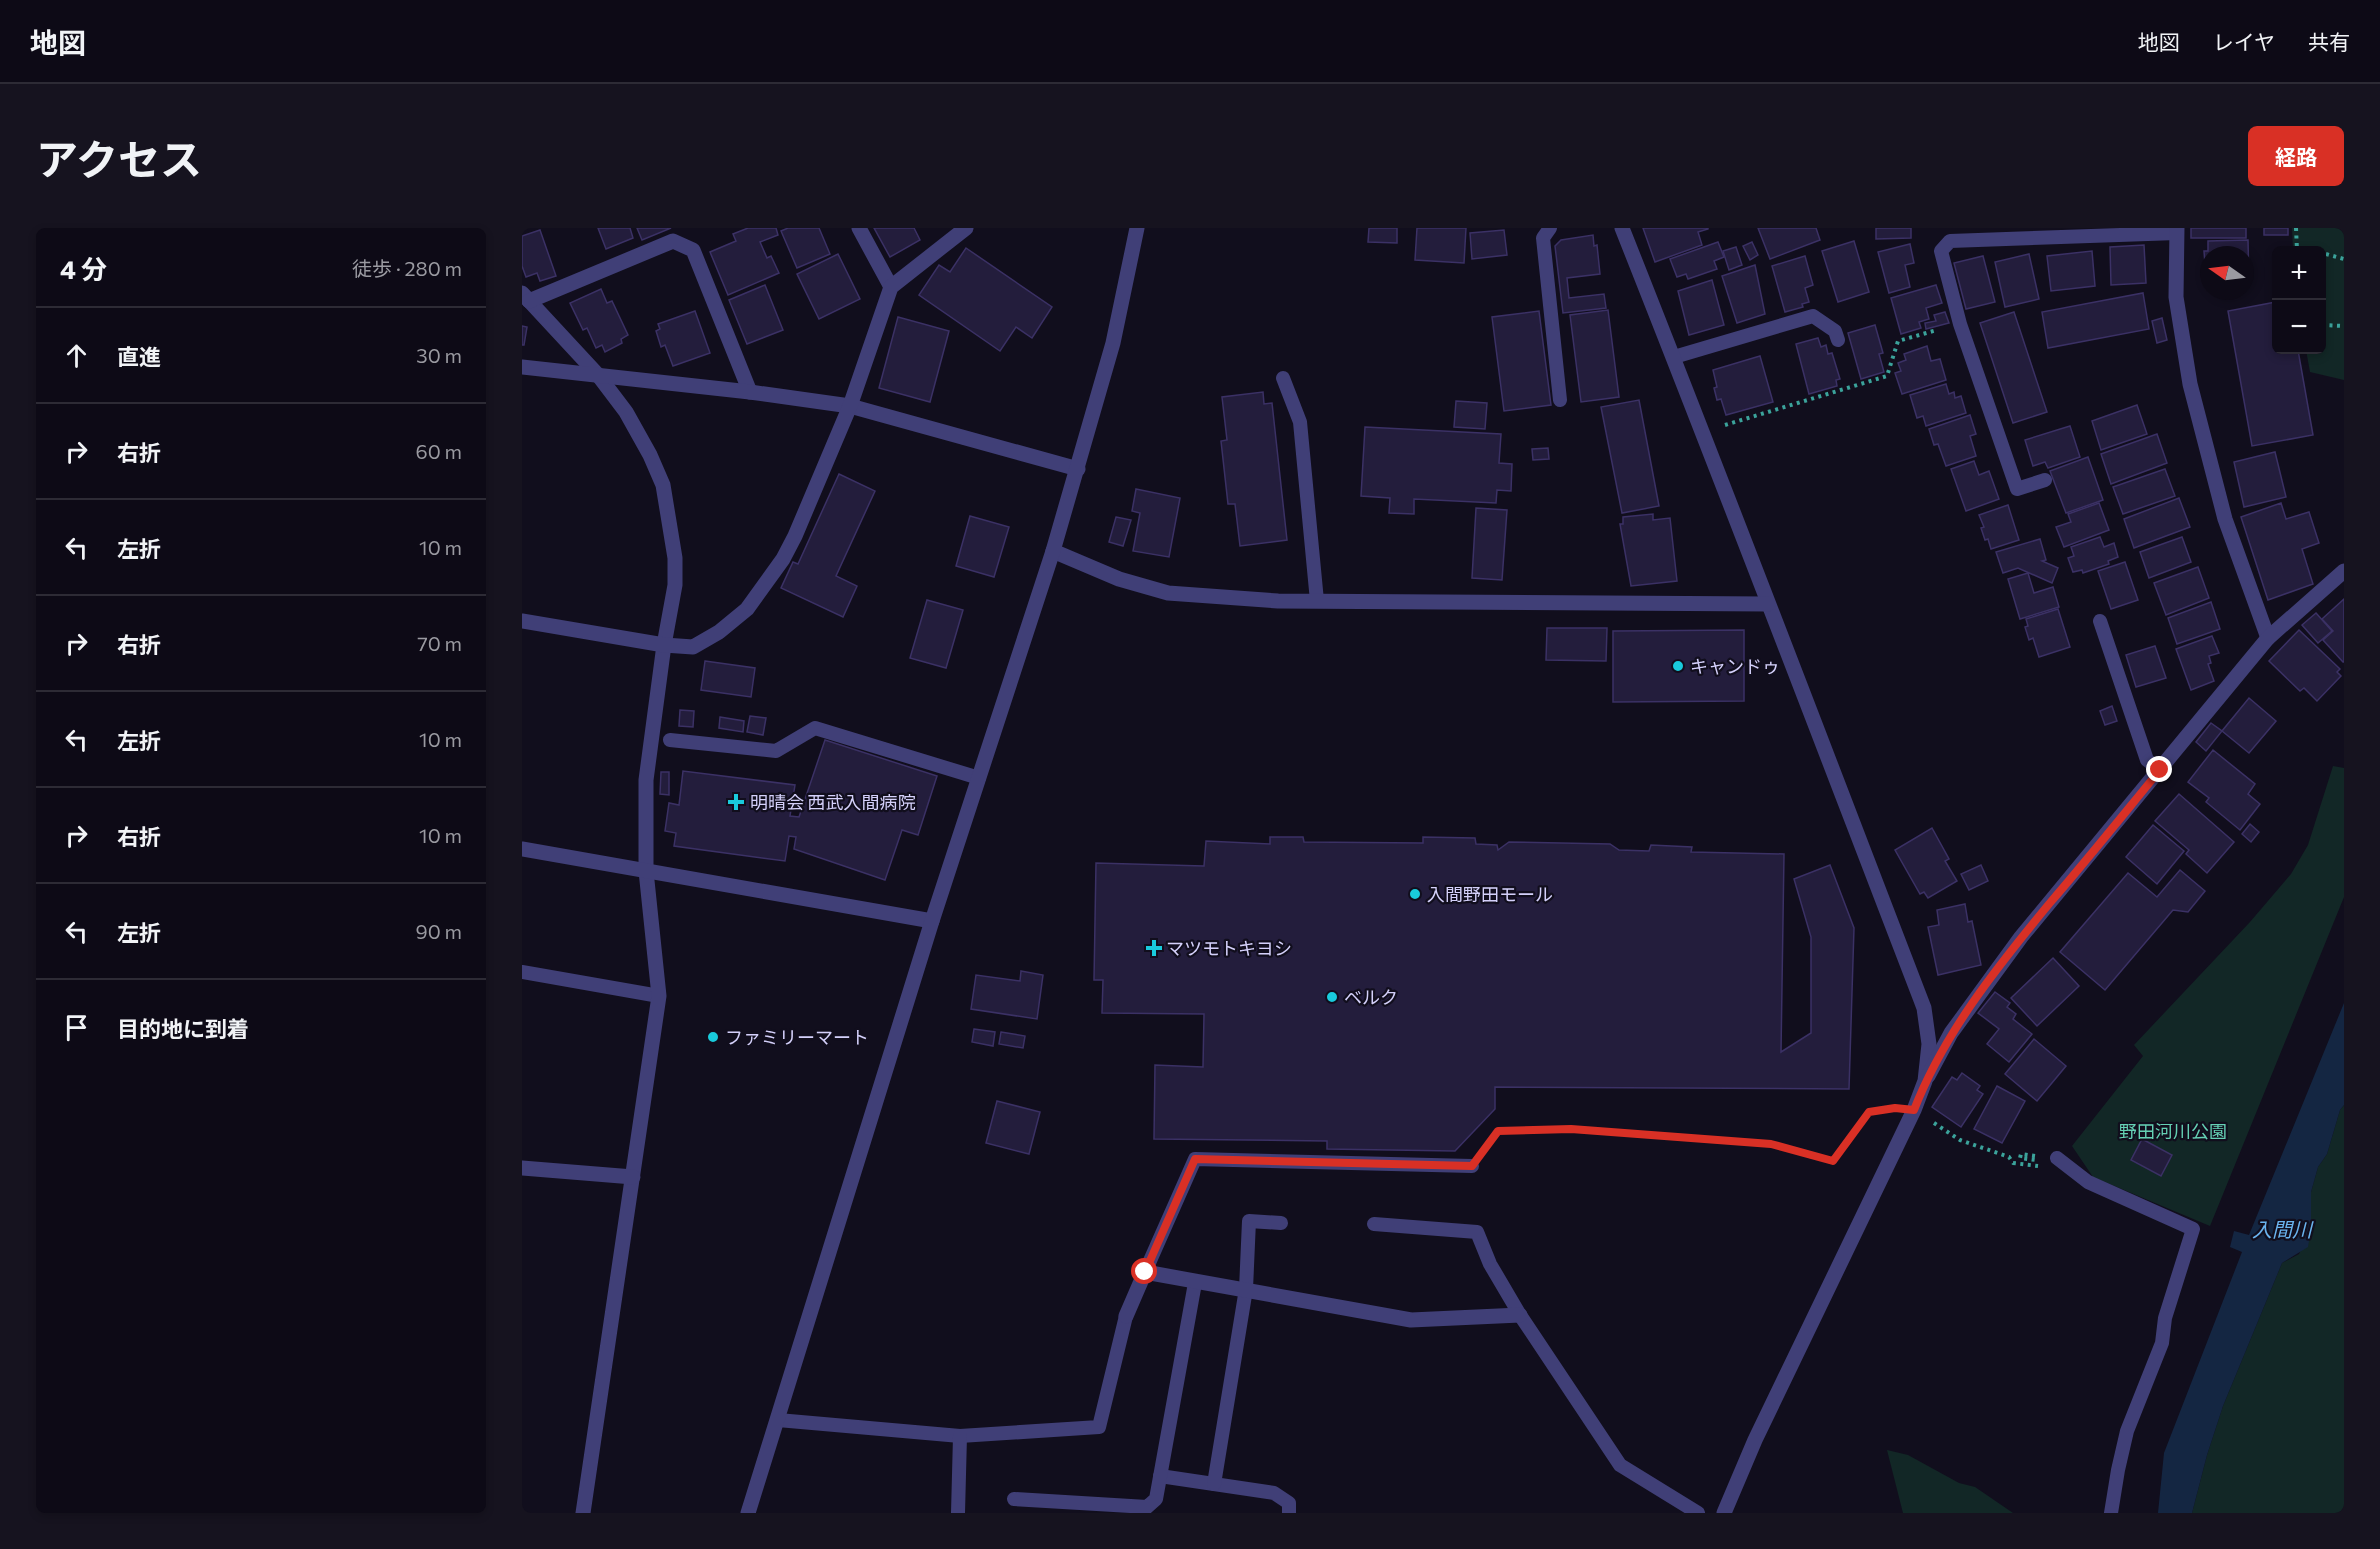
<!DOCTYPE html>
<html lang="ja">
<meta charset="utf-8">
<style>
body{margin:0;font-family:Commissioner,"Noto Sans JP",sans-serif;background:#16131f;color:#f1f3f6}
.controls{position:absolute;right:18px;top:18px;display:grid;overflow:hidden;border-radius:9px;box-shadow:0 3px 9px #0003}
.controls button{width:54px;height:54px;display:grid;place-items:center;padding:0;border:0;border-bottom:2px solid #2d2b35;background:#0d0a16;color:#f1f3f6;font:30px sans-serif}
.compass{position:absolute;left:1678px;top:18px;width:54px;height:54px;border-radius:50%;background:#0d0a16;box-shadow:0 3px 9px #0003;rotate:284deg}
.stop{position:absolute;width:18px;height:18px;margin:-14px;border:4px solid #d93025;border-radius:50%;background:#fff}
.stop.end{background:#d93025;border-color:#fff;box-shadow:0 2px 6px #0008}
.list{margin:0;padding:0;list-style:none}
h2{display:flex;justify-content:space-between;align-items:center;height:78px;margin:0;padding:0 24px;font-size:26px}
h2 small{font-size:20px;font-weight:400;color:#9a9aa1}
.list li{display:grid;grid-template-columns:39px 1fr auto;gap:18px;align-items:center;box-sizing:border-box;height:96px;padding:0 24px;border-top:2px solid #2d2b35}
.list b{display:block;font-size:22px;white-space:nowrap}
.list em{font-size:20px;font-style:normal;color:#9a9aa1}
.icon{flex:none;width:33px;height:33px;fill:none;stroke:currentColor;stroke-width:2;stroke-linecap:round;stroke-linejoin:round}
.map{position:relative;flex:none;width:1822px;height:1285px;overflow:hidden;border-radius:9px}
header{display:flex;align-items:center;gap:36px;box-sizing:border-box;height:84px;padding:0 30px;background:#0d0a16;border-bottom:2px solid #2d2b35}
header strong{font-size:28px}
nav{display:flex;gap:33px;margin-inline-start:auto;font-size:21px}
.intro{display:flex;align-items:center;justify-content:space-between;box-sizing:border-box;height:144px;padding:0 36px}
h1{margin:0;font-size:42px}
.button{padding:15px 27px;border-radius:9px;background:#d93025;color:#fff;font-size:21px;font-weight:700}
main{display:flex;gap:36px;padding:0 36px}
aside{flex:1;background:#0d0a16;border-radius:9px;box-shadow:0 3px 9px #0003}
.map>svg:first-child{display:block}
</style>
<header>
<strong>地図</strong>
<nav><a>地図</a><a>レイヤ</a><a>共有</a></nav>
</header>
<div class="intro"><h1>アクセス</h1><a class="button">経路</a></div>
<main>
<aside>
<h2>4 分<small>徒歩 · 280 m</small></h2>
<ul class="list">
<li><svg class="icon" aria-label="ahead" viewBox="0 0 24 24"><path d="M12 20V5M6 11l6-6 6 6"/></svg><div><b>直進</b></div><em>30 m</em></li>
<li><svg class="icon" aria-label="right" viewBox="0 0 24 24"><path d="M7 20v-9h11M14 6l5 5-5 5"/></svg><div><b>右折</b></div><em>60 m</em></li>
<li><svg class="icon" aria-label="left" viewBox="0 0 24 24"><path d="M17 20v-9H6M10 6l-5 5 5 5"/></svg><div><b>左折</b></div><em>10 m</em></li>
<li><svg class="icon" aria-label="right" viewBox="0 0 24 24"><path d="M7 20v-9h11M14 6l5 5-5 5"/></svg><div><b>右折</b></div><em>70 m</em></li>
<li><svg class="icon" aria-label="left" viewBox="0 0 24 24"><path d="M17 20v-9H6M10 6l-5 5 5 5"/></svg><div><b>左折</b></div><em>10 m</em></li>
<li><svg class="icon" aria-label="right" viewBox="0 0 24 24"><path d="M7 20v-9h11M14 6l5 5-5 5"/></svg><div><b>右折</b></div><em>10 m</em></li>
<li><svg class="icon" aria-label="left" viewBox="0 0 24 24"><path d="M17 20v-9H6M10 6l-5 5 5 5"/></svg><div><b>左折</b></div><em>90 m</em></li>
<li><svg class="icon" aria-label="arrive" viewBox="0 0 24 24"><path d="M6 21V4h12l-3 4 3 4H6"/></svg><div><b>目的地に到着</b></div></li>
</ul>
</aside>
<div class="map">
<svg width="1822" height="1285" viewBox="0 0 1822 1285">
<rect width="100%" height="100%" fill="#110e1d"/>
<g fill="#122726">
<path d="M1770,0H1822V152L1788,144L1784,122H1800V22H1771Z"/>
<path d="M1811,538L1822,540V669L1688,998L1571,949L1550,918L1621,828L1612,817L1728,694L1769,646L1786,617Z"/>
<path d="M1822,877V1285H1670L1685,1227L1701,1178L1760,1035L1777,1026L1789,1001V964L1796,939L1805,926L1818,882Z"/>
<path d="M1365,1222L1386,1227L1437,1255L1453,1259L1491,1285H1381Z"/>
</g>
<path fill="#142642" d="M1822,775V877L1818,882L1805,926L1796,939L1789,964V1001L1786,1019L1760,1035L1701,1178L1685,1227L1670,1285H1636L1642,1225L1720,1024L1708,1019L1712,1003L1727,1007Z"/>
<g fill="#231d3c" stroke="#3b3165" stroke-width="1.5">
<path d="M76,0H108L111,10L84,21Z"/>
<path d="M115,0H149L120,12Z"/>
<path d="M226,0H254L256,7L238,14L245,30L249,28L257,45L206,67L188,24L214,13L211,6Z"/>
<path d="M266,0H297L308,26L275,40L259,3Z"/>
<path d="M352,0H392L398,12L368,29Z"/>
<path d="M847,0H875V15L846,14Z"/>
<path d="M895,0H944L942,35L893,32Z"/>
<path d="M1121,0H1186V1L1176,4L1180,17L1133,34Z"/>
<path d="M1236,0H1294L1298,12L1248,31Z"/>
<path d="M1354,0H1389V10L1354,11Z"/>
<rect x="1669" y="0" width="55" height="10"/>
<rect x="1742" y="0" width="24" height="7"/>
<path d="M18,2L34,48L18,53L15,45L4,49L0,38V8Z"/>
<path d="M982,2L985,27L950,31L948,5Z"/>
<path d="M1071,7L1072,18L1075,17L1078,46L1045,50L1047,70L1082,66L1084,80L1041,85L1033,18L1039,12Z"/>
<path d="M1726,12L1727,57H1723V27H1687V36H1683L1682,23H1686V13Z"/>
<path d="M1332,13L1347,64L1316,74L1300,23Z"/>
<path d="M1196,14L1202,29L1192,33L1195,41L1166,51L1164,46L1155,49L1148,31Z"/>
<path d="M1230,14L1236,27L1228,32L1221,18Z"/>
<path d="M1388,16L1392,35L1383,37L1388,59L1367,65L1356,24Z"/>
<path d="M1622,17L1624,55L1589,57L1588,19Z"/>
<path d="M1214,19L1220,37L1207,42L1201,23Z"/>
<path d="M444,20L530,79L510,110L494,99L478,123L397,67L417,37L428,44Z"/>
<path d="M1570,23L1573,58L1529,63L1525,28Z"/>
<path d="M316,26L338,71L297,91L275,46Z"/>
<path d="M1507,26L1517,71L1483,79L1473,34Z"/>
<path d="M1283,28L1291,57L1283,60L1287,74L1280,76L1281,79L1263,84L1250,38Z"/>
<path d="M1461,28L1473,74L1444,81L1432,35Z"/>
<path d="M1233,37L1243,86L1215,95L1200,48Z"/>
<path d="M1190,52L1202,97L1167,107L1156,63Z"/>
<path d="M243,57L261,102L225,116L207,72Z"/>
<path d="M1414,57L1420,75L1404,80L1407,91L1397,94L1399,100L1379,106L1369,70Z"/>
<path d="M79,61L85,75L90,73L106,107L99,111L100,115L83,124L80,117L74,120L65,100L61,102L48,75Z"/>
<path d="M1621,65L1627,101L1526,120L1520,84Z"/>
<path d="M1754,74V122H1776L1791,207L1730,218L1706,83Z"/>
<path d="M1086,82L1097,169L1059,174L1048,87Z"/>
<path d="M173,83L188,125L151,138L143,117L139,119L134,103L138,101L136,96Z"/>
<path d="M1017,83L1029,177L982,183L970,89Z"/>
<path d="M1423,84L1427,95L1404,101L1403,95L1414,93L1412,87Z"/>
<path d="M1492,84L1525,184L1491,195L1458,95Z"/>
<path d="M376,89L427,103L408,174L357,160Z"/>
<path d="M1640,90L1645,112L1635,115L1630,93Z"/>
<path d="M1353,97L1361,125L1357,126L1362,144L1339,151L1326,105Z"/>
<path d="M0,98L5,99L2,117H0Z"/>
<path d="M1296,110L1299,119L1304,117L1306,126L1310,125L1318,151L1314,152L1315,158L1287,166L1274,116Z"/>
<path d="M1405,118L1409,133L1418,131L1424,152L1380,166L1373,145L1379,143L1376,135L1384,132L1382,126Z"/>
<path d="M1238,128L1251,174L1204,187L1199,171L1195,172L1192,160L1195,159L1191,142Z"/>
<path d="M1424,156L1427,166L1432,164L1433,170L1439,168L1444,185L1404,198L1401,188L1395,190L1388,167Z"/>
<path d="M741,164L742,176L750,175L765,312L718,318L713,276H706L699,213L705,212L700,169Z"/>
<path d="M1117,172L1137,278L1100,285L1079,179Z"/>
<path d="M934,173L965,175L963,201L932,199Z"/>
<path d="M1615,177L1625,206L1579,222L1570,193Z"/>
<path d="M1448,187L1454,206L1448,208L1454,228L1424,238L1416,216L1412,217L1407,201Z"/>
<path d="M1548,198L1558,229L1526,240L1523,234L1511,238L1503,212Z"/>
<path d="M843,199L979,206L977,235L990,236L989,263L975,262L974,275L892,271V286L867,285L868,270L839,268Z"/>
<path d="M1635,206L1645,235L1589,256L1579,226Z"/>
<path d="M1026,220L1027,231L1011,232L1010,221Z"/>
<path d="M1753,224L1764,269L1722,279L1712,234Z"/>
<path d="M1566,229L1581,272L1544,285L1528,243Z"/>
<path d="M1452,233L1457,247L1467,243L1477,271L1444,283L1429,241Z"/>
<path d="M1643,241L1653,268L1601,286L1591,259Z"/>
<path d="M317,246L353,263L314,348L335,358L321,389L259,360L271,334L276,336Z"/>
<path d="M614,261L658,270L647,329L611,323L618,285L610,283Z"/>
<path d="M1657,270L1668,299L1612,320L1602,291Z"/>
<path d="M1577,275L1587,302L1542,319L1534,299L1549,294L1546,286Z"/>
<path d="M1759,275L1764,291L1787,284L1797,315L1780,321L1791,356L1746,372L1719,289Z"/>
<path d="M1486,277L1497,312L1469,321L1466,311L1463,312L1459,300L1462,299L1457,287Z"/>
<path d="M954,280L985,282L980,352L950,350Z"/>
<path d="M1131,286V292L1148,290L1155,353L1109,358L1098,296H1101V289Z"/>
<path d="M448,288L487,299L472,349L434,338Z"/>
<path d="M594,289L609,292L601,318L587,314Z"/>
<path d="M1578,309L1582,319L1592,315L1596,329L1586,333L1587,336L1561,345L1560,342L1551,344L1546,330L1552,328L1549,319Z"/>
<path d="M1660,309L1669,334L1627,350L1618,324Z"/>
<path d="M1518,311L1524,332L1520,333L1536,340L1530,355L1496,340L1481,345L1474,324Z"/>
<path d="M1603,334L1616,372L1589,381L1576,343Z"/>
<path d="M1676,339L1687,370L1644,387L1632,355Z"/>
<path d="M1506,345L1512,365L1531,359L1537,379L1498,391L1486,351Z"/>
<path d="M1822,371V434H1821L1801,412L1811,403L1800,391Z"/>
<path d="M405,372L441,382L424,440L388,430Z"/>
<path d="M1689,374L1698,401L1655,416L1646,390Z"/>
<path d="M1536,381L1548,419L1517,429L1511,410L1507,412L1503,399L1506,398L1504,391Z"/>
<path d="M1794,385L1810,403L1796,415L1780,397Z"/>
<path d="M1025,400H1085L1084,433L1024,432Z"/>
<path d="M1222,402V473L1091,474V403Z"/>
<path d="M1777,402L1818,441L1815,444L1819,448L1795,473L1782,460L1778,463L1747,433Z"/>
<path d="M1690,408L1697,425L1687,428L1689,435L1686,436L1692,453L1669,462L1654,421Z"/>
<path d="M1633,418L1644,450L1614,459L1604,427Z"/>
<path d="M183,433L233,440L229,469L179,462Z"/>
<path d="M1727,470L1754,493L1727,525L1700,503Z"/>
<path d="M1590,478L1595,493L1583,497L1578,483Z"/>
<path d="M158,482L172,483L171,499L157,498Z"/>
<path d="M228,488L244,490L241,507L225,504Z"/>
<path d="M198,489L222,493L221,504L197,500Z"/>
<path d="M1689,495L1700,503L1684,523L1674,514Z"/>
<path d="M303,512L415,548L396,607L380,602L363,652L272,621L274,609L267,608L263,633L152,618L154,605L143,603L147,575L157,577L161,543L273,557L268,588L277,589Z"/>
<path d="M1691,522L1733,556L1726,566L1738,576L1718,602L1684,574L1687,570L1666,554Z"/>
<path d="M139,544H147V567L138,566Z"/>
<path d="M1657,566L1712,614L1685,645L1664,626L1667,622L1633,593Z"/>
<path d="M1728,596L1737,604L1729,614L1720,606Z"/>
<path d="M1631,597L1662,623L1635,656L1604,629Z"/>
<path d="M1410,600L1427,631L1423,633L1435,653L1406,670L1402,664L1398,666L1373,622Z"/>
<path d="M748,609H781L782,614L901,615V609L953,610L954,616L975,617L976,622L987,614L1088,616L1097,622L1127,623L1129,617L1170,619L1169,624L1262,626L1259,824L1289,805V709L1272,651L1308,637L1332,700L1327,861L973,859V881L933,923L805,921V913L632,911L633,837L681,839L682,786L580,785L581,752H572L574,635L682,638L684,613L748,616Z"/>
<path d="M1459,637L1466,653L1447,662L1439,646Z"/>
<path d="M1658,642L1683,663L1666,684L1651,682L1583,762L1538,724L1606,645L1635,669Z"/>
<path d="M1443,676L1446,694L1450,693L1459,737L1416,747L1406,699L1417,697L1415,682Z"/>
<path d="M1531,730L1557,758L1515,798L1489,770Z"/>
<path d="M499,743L521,747L515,791L449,781L454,747L498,753Z"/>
<path d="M1473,764L1488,775L1485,779L1494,786L1491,791L1510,806L1487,834L1465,816L1477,801L1456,785Z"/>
<path d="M452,801L473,804L471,818L450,814Z"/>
<path d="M479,804L503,808L501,820L477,816Z"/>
<path d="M1512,811L1544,838L1515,873L1483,846Z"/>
<path d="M1440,845L1458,858L1455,862L1461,866L1439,899L1410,879L1430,849L1435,852Z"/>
<path d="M1475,858L1503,873L1480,915L1452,901Z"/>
<path d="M475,873L518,884L507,926L464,915Z"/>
<path d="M1620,911L1650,927L1639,948L1609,932Z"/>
</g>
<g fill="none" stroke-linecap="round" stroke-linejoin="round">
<g stroke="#3ba39b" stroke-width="4" stroke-dasharray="3 4.5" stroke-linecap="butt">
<path d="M1774,0L1775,22"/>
<path d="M1804,26L1822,31"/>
<path d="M1800,97L1822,98"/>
<path d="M1203,197L1365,148L1376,113L1415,102"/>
<path d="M1412,895L1438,912L1487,929L1491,935L1516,938"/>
<path d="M963,920L976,903L1049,901L1249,916L1311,933L1347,884L1366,881"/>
<path d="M1513,928L1499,926L1498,930L1514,932"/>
</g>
<g stroke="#403f77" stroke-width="14">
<path d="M1028,0L1021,10L1038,172"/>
<path d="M1152,129L1291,88L1313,103L1316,112"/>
<path d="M761,150L778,194L795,373"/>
<path d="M1523,252L1495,261L1438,96L1419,23L1428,13L1655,5"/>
<path d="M1578,393L1625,532L1638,542"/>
<path d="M148,512L254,523L293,500L457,550"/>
<path d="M0,744L137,768"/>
<path d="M1535,930L1566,954L1671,1001L1643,1090L1640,1115L1605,1203L1596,1242L1589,1285"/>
<path d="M852,996L955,1004L968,1036L998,1087L1098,1237L1176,1285"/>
<path d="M623,1044L673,931L950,938"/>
<path d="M256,1192L438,1208L577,1199L604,1088"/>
<path d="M638,1248L752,1265L767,1275V1285"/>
<path d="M692,1256L724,1061L727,993L759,995"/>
<path d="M492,1271L625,1279L634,1271L673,1055"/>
<path d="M436,1285L438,1208"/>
</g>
<g stroke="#403f77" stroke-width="15">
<path d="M337,0L369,59"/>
<path d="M1100,0C1203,259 1302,520 1402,780L1407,816L1403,853L1392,882L1233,1212L1202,1285"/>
<path d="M1655,0L1654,69L1668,156L1703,291L1746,410"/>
<path d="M0,65L76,147L104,184L128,227L141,257L153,330V357L142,417L124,552V643L137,768L61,1285"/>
<path d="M7,73L151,13L171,22L228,164"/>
<path d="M0,139L228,164L328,178L556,241"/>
<path d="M531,323L597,351L646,365L756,373L1246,376"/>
<path d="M0,393L142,417L171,419L197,404L225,381L261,331L273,308L328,178L369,59L444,0"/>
<path d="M0,621L410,693"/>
<path d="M1406,848L1429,805L1499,709L1746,410L1822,343"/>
<path d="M0,940L111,949"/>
<path d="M604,1088L623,1044L889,1092L998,1087"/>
</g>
<path stroke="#403f77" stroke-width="15" d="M226,1285L410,693L531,323L591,115L615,0"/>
</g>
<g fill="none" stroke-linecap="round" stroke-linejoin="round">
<path stroke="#d93025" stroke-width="8" d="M623,1044L673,931L950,938L976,903L1049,901L1249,916L1311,933L1347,884L1373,880L1392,882C1422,805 1475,739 1527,676C1565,632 1601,587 1638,542"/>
</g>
<g fill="#19cbdc" stroke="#110e1d" stroke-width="2">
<circle cx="1156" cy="438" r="6"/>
<path d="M211 565h6v6h6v6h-6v6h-6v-6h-6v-6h6z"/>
<circle cx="893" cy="666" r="6"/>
<path d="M629 711h6v6h6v6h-6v6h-6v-6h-6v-6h6z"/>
<circle cx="810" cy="769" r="6"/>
<circle cx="191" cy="809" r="6"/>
</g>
<g text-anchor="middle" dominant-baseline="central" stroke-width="4.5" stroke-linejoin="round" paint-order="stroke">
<g font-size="18" fill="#d4d0fa" stroke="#110e1d" text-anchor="start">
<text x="1168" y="438">キャンドゥ</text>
<text x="228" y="574">明晴会 西武入間病院</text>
<text x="905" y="666">入間野田モール</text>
<text x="644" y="720">マツモトキヨシ</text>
<text x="822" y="769">ベルク</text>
<text x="203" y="809">ファミリーマート</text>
</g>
<g font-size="18" fill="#65d0b4" stroke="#110e1d">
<text x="1651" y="903">野田河川公園</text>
</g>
<g font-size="20" font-style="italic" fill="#6ab3ee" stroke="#110e1d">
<text x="1760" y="1001">入間川</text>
</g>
</g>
</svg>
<div class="controls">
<button>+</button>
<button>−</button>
</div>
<svg class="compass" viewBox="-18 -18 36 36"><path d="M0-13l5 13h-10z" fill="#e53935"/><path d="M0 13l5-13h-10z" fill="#9a9aa1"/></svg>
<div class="stop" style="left:623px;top:1044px"></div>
<div class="stop end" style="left:1638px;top:542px"></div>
</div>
</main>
